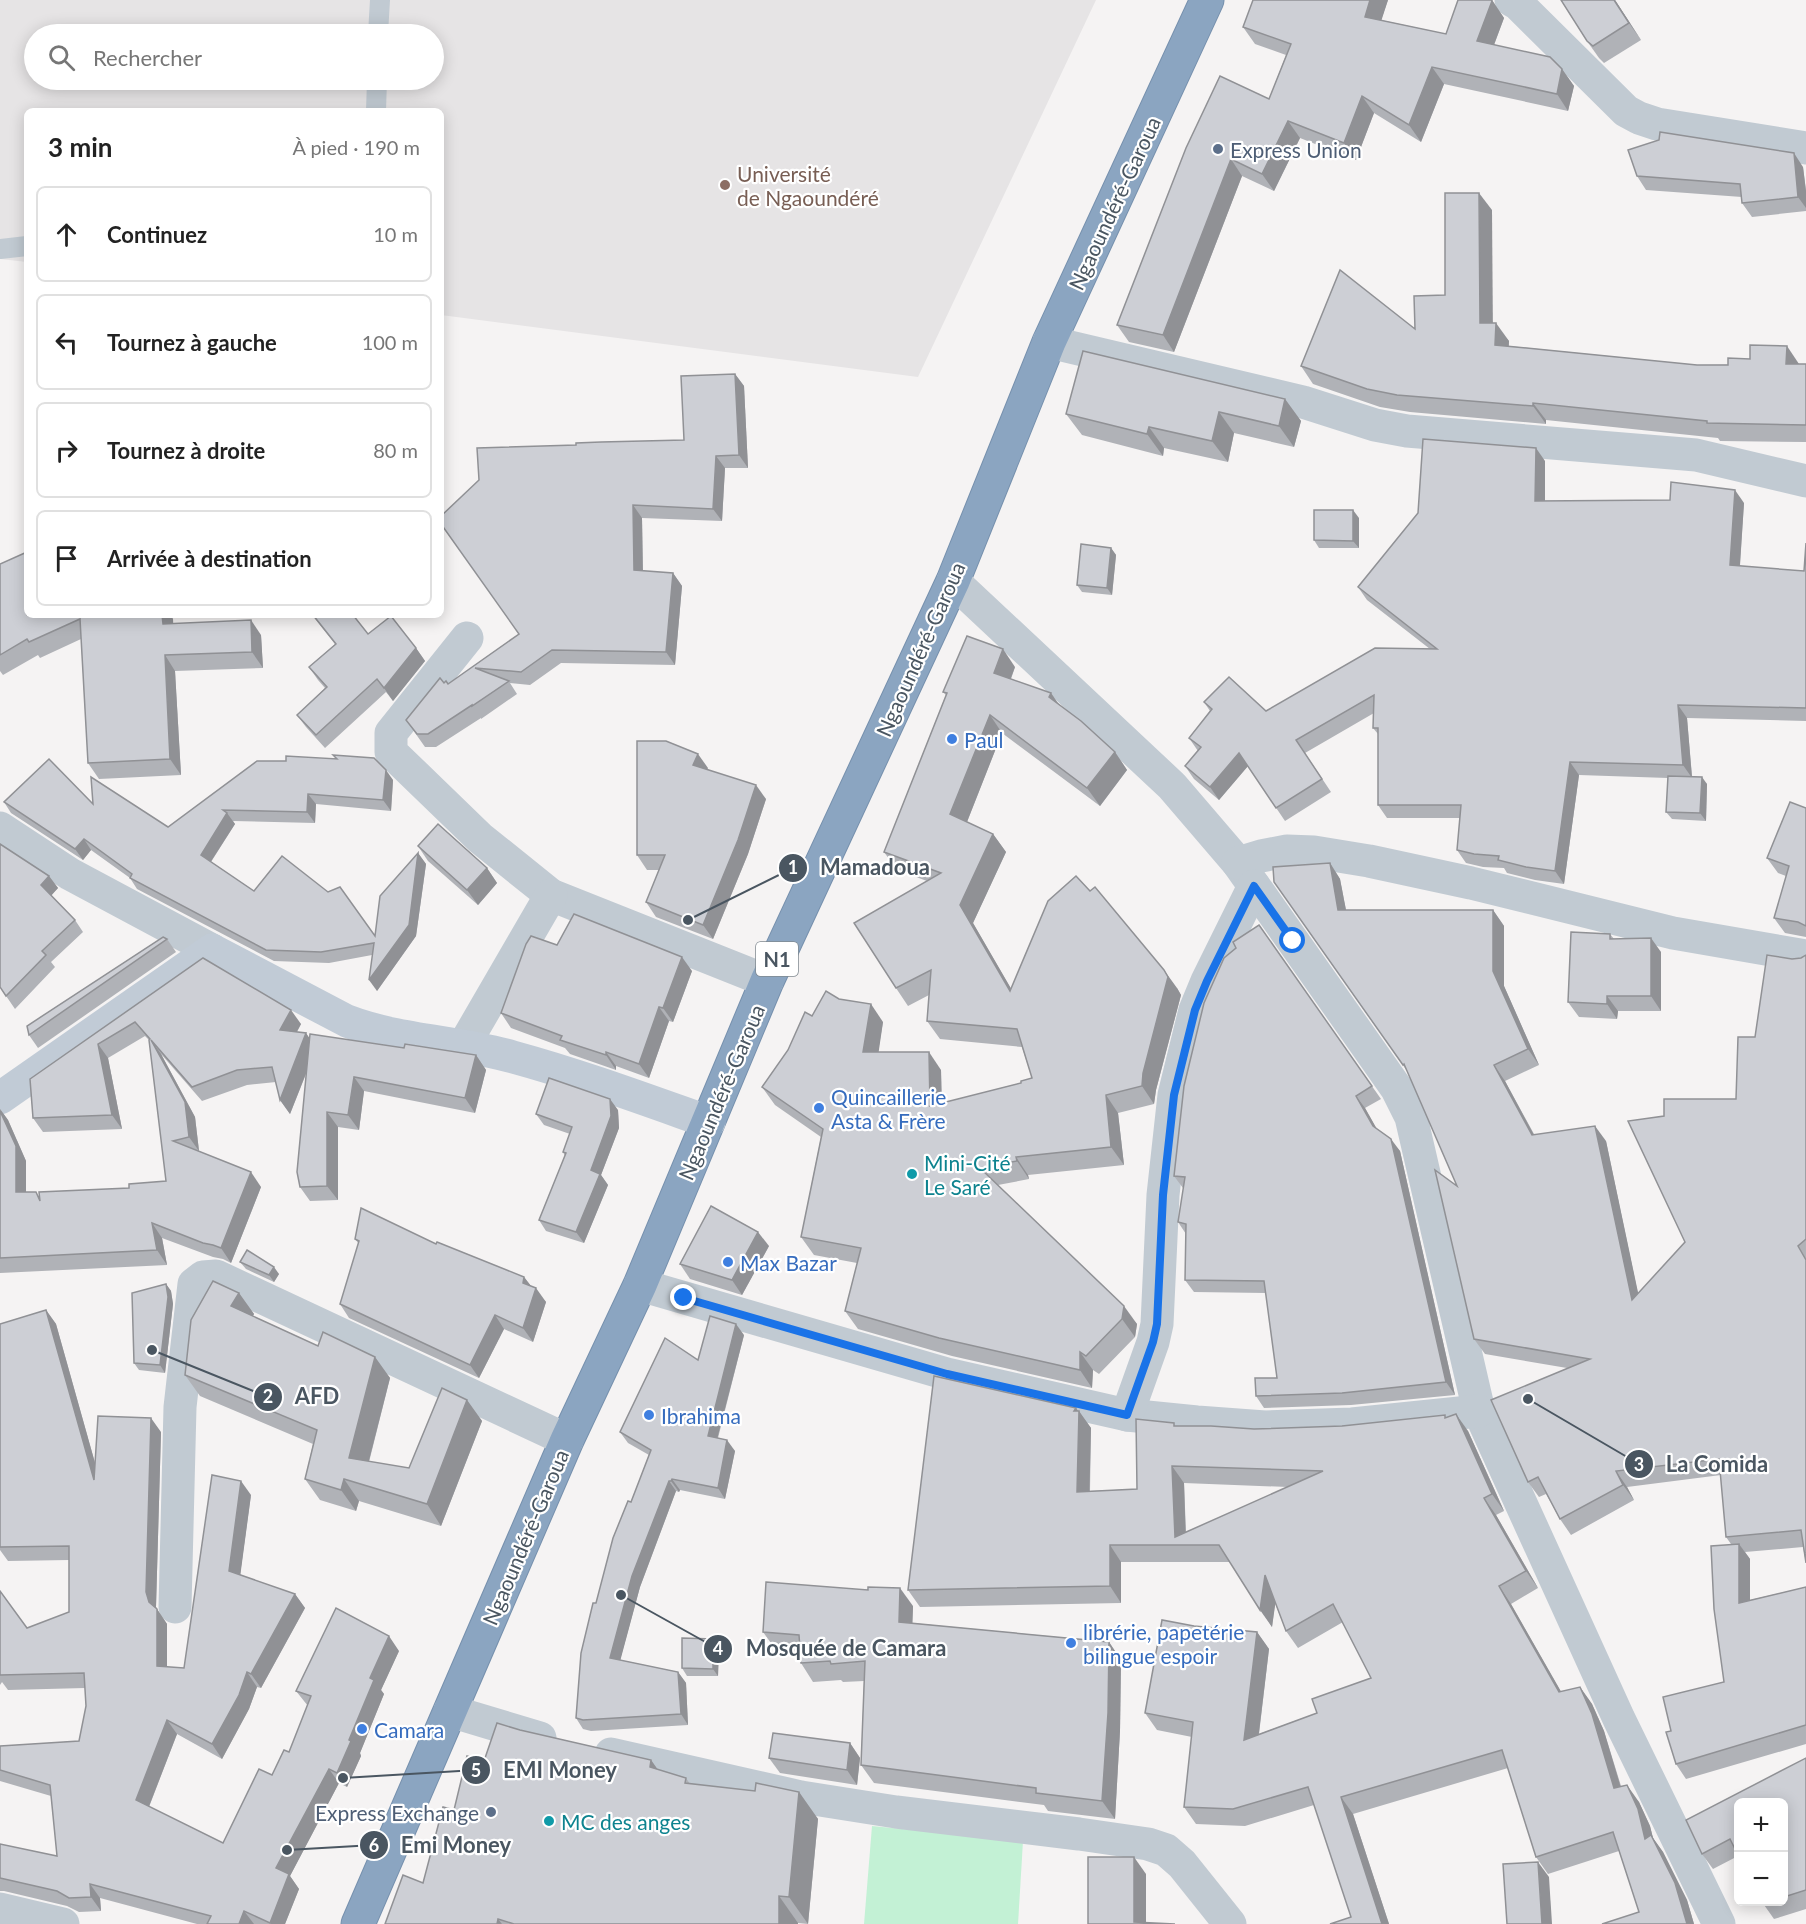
<!DOCTYPE html>
<html lang="fr">
<meta charset="utf-8">
<style>
body{margin:0;font-family:Lato,sans-serif;background:#f6f6f6;color:#222}
.controls{position:absolute;right:18px;bottom:18px;display:grid;overflow:hidden;border-radius:9px;box-shadow:0 3px 15px #0003}
.controls button{width:54px;height:54px;display:grid;place-items:center;padding:0;border:0;border-bottom:2px solid #e0e0e0;background:#fff;color:#222;font:30px sans-serif}
.stop{position:absolute;width:18px;height:18px;margin:-14px;border:4px solid #1a73e8;border-radius:50%;background:#fff}
.stop.end{background:#1a73e8;border-color:#fff;box-shadow:0 2px 6px #0008}
.list{margin:0;padding:0;list-style:none}
h2{display:flex;justify-content:space-between;align-items:center;height:78px;margin:0;padding:0 24px;font-size:26px}
h2 small{font-size:20px;font-weight:400;color:#767676}
.list li{display:grid;grid-template-columns:39px 1fr auto;gap:18px;align-items:center;box-sizing:border-box;height:96px;margin:0 12px 12px;padding:0 12px;border:2px solid #e0e0e0;border-radius:9px}
.list b{display:block;font-size:22px;white-space:nowrap}
.list em{font-size:20px;font-style:normal;color:#767676}
.icon{flex:none;width:33px;height:33px;fill:none;stroke:currentColor;stroke-width:2;stroke-linecap:round;stroke-linejoin:round}
.map{position:relative;flex:none;width:1806px;height:1924px;overflow:hidden}
.search{position:absolute;background:#fff;box-shadow:0 3px 15px #0003;left:24px;top:24px;width:420px;height:66px;display:flex;align-items:center;gap:15px;box-sizing:border-box;padding:0 21px;border-radius:33px;color:#767676;font-size:22px}
.panel{position:absolute;background:#fff;box-shadow:0 3px 15px #0003;left:24px;top:108px;width:420px;height:510px;border-radius:9px}
.map>svg:first-child{display:block}
</style>
<div class="map">
<svg width="1806" height="1924" viewBox="0 0 1806 1924">
<rect width="100%" height="100%" fill="#f5f3f3"/>
<path fill="#e6e4e5" fill-rule="evenodd" d="M0,0H1096L918,377L441,315V111H27V262L0,259ZM34,34H434V80H34Z"/>
<path fill="#c3f1d5" d="M872,1826L1023,1841L1018,1924H864Z"/>
<g fill="none" stroke-linecap="round" stroke-linejoin="round">
<defs>
<path id="highway" d="M358,1924L567,1440L640,1285L767,981L953,581L1049,342L1207,0"/>
</defs>
<use href="#highway" stroke="#7690ad" stroke-width="35"/>
<g stroke="#c1cad2" stroke-width="20">
<path d="M378,34L380,0"/>
<path d="M376,111L377,80"/>
<path d="M0,249L27,246"/>
</g>
<g stroke="#c1cad2" stroke-width="33">
<path d="M1511,0L1518,4L1626,111L1639,118L1657,124L1806,148"/>
<path d="M1049,342L1303,402L1375,425L1407,431L1696,455L1806,481"/>
<path d="M953,581L1172,786L1238,863L1397,1089L1411,1117L1479,1411L1619,1719L1719,1924"/>
<path d="M467,638L391,733V752L480,838L551,895L767,981"/>
<path d="M0,828L70,874L212,950"/>
<path d="M1238,863L1261,856L1287,851L1314,852L1369,861L1471,883L1673,933L1806,956"/>
<path d="M464,1045L551,895"/>
<path d="M640,1285L947,1374L1127,1415L1197,1422L1265,1427L1352,1424L1479,1411"/>
<path d="M1127,1415L1153,1342L1157,1324L1163,1195L1174,1095L1195,1010L1207,981L1254,886"/>
<path d="M175,1607L180,1407L194,1284L203,1277L216,1276L567,1440"/>
<path d="M450,1711L540,1738"/>
<path d="M611,1754L801,1797L896,1812L1079,1834L1148,1844L1166,1850L1182,1864L1230,1924"/>
<path d="M0,1909L63,1924"/>
</g>
<path stroke="#c1cbd6" stroke-width="33" d="M0,1098L212,950L347,1021C399,1041 458,1041 513,1057C579,1075 644,1099 709,1122"/>
<use href="#highway" stroke="#8ba5c1" stroke-width="33"/>
</g>
<g fill="#b0b2b7" fill-rule="evenodd">
<path d="M1253,0H1388L1381,20L1446,34L1458,0H1492L1504,18L1494,45L1562,69L1574,86L1568,111L1444,84L1421,142L1374,113L1356,160L1300,138L1274,191L1242,176L1174,352L1129,342L1117,325L1269,99L1286,55L1255,44L1243,27Z"/>
<path d="M1561,0H1615L1641,40L1604,63L1599,58L1587,41Z"/>
<path d="M1803,167L1806,191V211L1752,217L1742,203V197L1646,190L1637,176Z"/>
<path d="M1492,210V323L1509,341V346L1697,365L1806,364V442L1720,441L1718,438L1546,420V424L1410,412L1380,407L1313,384L1301,366L1415,329L1445,295Z"/>
<path d="M735,374L744,386L748,468H725L722,521L642,518L643,571L673,573L682,586L675,665L561,663L530,685L510,683L517,694L481,719V718L436,747H425L406,720L444,683L448,684L519,634L576,445L684,440Z"/>
<path d="M1285,399L1301,421L1294,447L1234,433L1228,462L1164,448L1163,456L1082,435L1066,414Z"/>
<path d="M1545,461V501L1744,503L1740,566L1804,571L1806,543V721L1687,718L1692,776L1707,784L1706,821L1672,819L1666,812L1668,778L1579,775L1564,884L1535,880L1507,873L1504,868L1483,867L1466,863L1457,850L1460,818H1387L1378,805V734L1373,728L1374,713L1305,753L1331,792L1285,821L1248,766L1219,800L1194,779L1185,766L1198,751L1189,738L1210,711L1204,702L1266,711L1430,649L1367,600L1358,587Z"/>
<path d="M1359,518V548H1319L1314,540Z"/>
<path d="M1111,548L1116,555L1112,595L1082,592L1077,585Z"/>
<path d="M0,564L27,615H170L173,619V624L261,635L263,668L175,671L181,775L99,779L88,763L81,639L40,658L38,655L3,675L0,671Z"/>
<path d="M312,615H353L368,634L416,648L425,661L393,701L386,692L325,748L306,727L297,715L325,688L318,680L309,667L335,644Z"/>
<path d="M1015,667L1011,679L1051,693L1058,703L1115,752L1127,770L1100,806L1002,733L967,822L993,834L1006,852L973,923L1011,989L1177,988L1181,995L1156,1090L1154,1104L1118,1113L1124,1165L1028,1175L1029,1179L998,1185L1137,1324L1135,1337L1099,1374L1093,1370L1092,1388L952,1356L858,1329L845,1311L857,1263L814,1255L801,1237L821,1137L775,1105L762,1087L812,1016L883,1022L878,1052L941,1070L942,1103L1021,1083L1032,1078L1022,1047L940,1039L927,1021L929,995L908,1006L896,988L927,881L897,870L884,852L946,695L943,692Z"/>
<path d="M333,755L393,780L391,811L316,804L315,823L233,821L235,824L211,862L254,891L375,936L418,853L426,864L416,936L377,991L372,955L329,963L274,961L137,889L130,878L91,850L83,860L11,813L4,802L93,804L168,827L286,761L336,758Z"/>
<path d="M708,768L707,769L766,799L748,854L713,939L656,917L646,902L659,870H647L637,855Z"/>
<path d="M1806,808V937L1785,933L1774,918L1786,876L1778,873L1767,858Z"/>
<path d="M418,846L487,868L497,883L478,905L428,861Z"/>
<path d="M1330,863L1340,879L1346,910H1493L1504,926V986L1539,1065L1505,1081L1534,1134L1606,1141L1638,1294L1685,1242L1664,1116L1736,1099L1755,1037L1792,959L1801,958L1806,955V1563L1803,1547L1745,1552L1750,1559V1600L1806,1587V1744L1686,1779L1676,1764L1671,1731L1724,1682L1731,1544L1726,1537L1721,1475L1627,1487L1634,1500L1571,1535L1560,1519L1546,1494L1539,1497L1528,1482L1567,1368L1485,1354L1474,1339L1457,1186L1407,1071L1274,882Z"/>
<path d="M49,876L58,888L51,895L75,920L83,932L51,962L55,967L15,1009L0,987Z"/>
<path d="M1259,925L1381,1099L1365,1108L1376,1128L1400,1151L1455,1395L1351,1405L1264,1408L1256,1396L1277,1378L1266,1293L1194,1292L1185,1280L1186,1234L1178,1222L1184,1188H1183L1174,1176L1236,948Z"/>
<path d="M1610,934L1614,939L1661,952V1011H1618L1617,1019L1579,1017L1568,1002Z"/>
<path d="M167,939L176,952L38,1048L29,1035Z"/>
<path d="M557,945L692,971L673,1022L669,1021L649,1078L616,1066V1070L570,1054L565,1048L511,1028L501,1013Z"/>
<path d="M203,958L301,1024L297,1032L306,1033L309,1038L476,1055L486,1070L475,1113L364,1091L359,1130L338,1127V1200L310,1201L300,1187L306,1074L290,1114L280,1100L276,1082L247,1085L202,1101L161,1054L195,1117L199,1151L261,1187L231,1263L223,1259L213,1257L162,1238L167,1265L0,1273V1109L8,1120L26,1161V1192L39,1197L129,1188L166,1181L149,1040L145,1036L108,1058L122,1129L43,1132L33,1118L30,1079Z"/>
<path d="M618,1110L619,1128L601,1175L608,1185L584,1243L546,1231L539,1220L565,1156L563,1152L570,1134L544,1125L536,1114Z"/>
<path d="M355,1239L436,1244L524,1277L531,1286L546,1302L533,1342L504,1329L479,1378L349,1318L340,1304L359,1244Z"/>
<path d="M769,1246L742,1295L690,1279L680,1264Z"/>
<path d="M240,1262L279,1274L274,1282L246,1269Z"/>
<path d="M166,1284L171,1291L173,1304L165,1373L139,1370L134,1363Z"/>
<path d="M239,1293L254,1314L253,1316L318,1346L375,1357L390,1378L369,1462L409,1468L467,1400L482,1421L441,1526L359,1501L356,1511L320,1500L305,1479L313,1444L200,1396L185,1375Z"/>
<path d="M46,1310L56,1324L95,1463L161,1432L156,1607L157,1609L167,1624V1667L184,1668L251,1495L240,1575L295,1594L305,1608L261,1688L257,1687L249,1709L222,1759L177,1734L149,1807L223,1843L272,1775L289,1752L308,1706L296,1691L399,1651L381,1690L384,1694L360,1753L361,1756L347,1787L339,1783L290,1876L299,1889L285,1924H197L100,1898L101,1911L79,1912L67,1906L4,1891H0V1844L57,1856L51,1796L0,1781V1746L79,1741L86,1706L85,1688L8,1690L2,1682L0,1685V1591L27,1628L69,1612V1560L8,1561L0,1550V1324Z"/>
<path d="M744,1335L718,1438L735,1451L725,1499L680,1490L679,1492L676,1491L640,1587L620,1660L678,1672L686,1683L688,1725L591,1731L583,1729L576,1718L596,1603L631,1502L649,1455L628,1443L620,1432Z"/>
<path d="M1076,1408L1091,1428L1090,1491L1137,1489L1176,1426L1254,1429L1342,1426L1447,1417L1468,1431L1504,1511L1496,1515L1538,1588L1511,1604L1561,1692L1580,1687L1592,1704L1604,1731L1621,1786L1639,1802L1650,1826L1653,1838L1663,1852L1687,1900L1694,1924H1602L1639,1912L1619,1851L1548,1874L1536,1857L1508,1768L1353,1814L1389,1924H1330L1351,1917L1314,1805L1245,1826L1196,1824L1184,1807L1192,1737L1157,1730L1145,1713L1194,1626L1257,1632L1269,1649L1259,1734L1317,1713L1371,1678L1343,1622L1298,1648L1286,1631L1275,1603L1272,1627L1230,1562H1121V1603L920,1607L908,1590ZM1184,1483L1288,1487L1186,1532Z"/>
<path d="M913,1606L912,1623L1109,1642L1121,1660L1120,1731L1115,1819L1048,1811L1044,1805L874,1783L861,1765L864,1681L843,1682L841,1680L813,1682L801,1663L800,1652L776,1650L763,1632Z"/>
<path d="M719,1646L718,1676H687L682,1668Z"/>
<path d="M520,1730L651,1760L658,1770L686,1778L690,1784L755,1791L799,1792L818,1819L808,1924L798,1923V1924H385L423,1883L454,1810L484,1761Z"/>
<path d="M850,1743L860,1758L857,1785L780,1773L769,1758Z"/>
<path d="M1806,1758V1909L1774,1919L1762,1902H1784V1803L1738,1856L1713,1869L1702,1854Z"/>
</g>
<g fill="#909195">
<path d="M1370,0H1388L1377,34L1365,17Z"/>
<path d="M1488,0H1492L1504,18L1489,58L1477,41Z"/>
<path d="M1614,0H1615L1641,40L1629,23Z"/>
<path d="M1432,67L1444,84L1421,142L1409,125Z"/>
<path d="M1562,69L1574,86L1568,111L1557,94Z"/>
<path d="M1362,96L1374,113L1356,160L1344,143Z"/>
<path d="M1288,121L1300,138L1274,191L1262,174Z"/>
<path d="M1794,153L1803,167L1806,191V208L1798,197Z"/>
<path d="M1231,159L1242,176L1174,352L1163,335Z"/>
<path d="M1479,193L1492,210L1493,340L1480,323Z"/>
<path d="M1496,323L1509,341L1507,363L1495,345Z"/>
<path d="M1787,346L1799,364V382L1786,364Z"/>
<path d="M735,374L744,386L748,468L739,455Z"/>
<path d="M1285,399L1301,421L1294,447L1279,426Z"/>
<path d="M1533,403L1546,420V424L1533,406Z"/>
<path d="M1219,412L1234,433L1228,462L1212,441Z"/>
<path d="M1149,427L1164,448L1163,456L1147,434Z"/>
<path d="M1536,448L1545,461V514L1535,501Z"/>
<path d="M716,456L725,468L722,521L713,509Z"/>
<path d="M1735,490L1744,503L1739,578L1730,565Z"/>
<path d="M633,505L642,518L643,583L634,570Z"/>
<path d="M1353,510L1359,518V548L1353,541Z"/>
<path d="M1111,548L1116,555L1112,595L1107,588Z"/>
<path d="M673,573L682,586L675,665L666,652Z"/>
<path d="M162,615H170L173,619L174,640L163,624Z"/>
<path d="M251,620L261,635L263,668L252,652Z"/>
<path d="M416,648L425,661L393,701L384,688Z"/>
<path d="M1003,649L1015,667L1006,691L994,673Z"/>
<path d="M165,655L175,671L181,775L170,759Z"/>
<path d="M1051,693L1063,711L1049,697Z"/>
<path d="M1678,705L1687,718L1692,778L1683,765Z"/>
<path d="M990,715L1002,733L963,832L950,814Z"/>
<path d="M1115,752L1127,770L1100,806L1087,788Z"/>
<path d="M1239,753L1248,766L1219,800L1210,787Z"/>
<path d="M698,754L708,768L703,779L693,765Z"/>
<path d="M1570,762L1579,775L1564,884L1555,871Z"/>
<path d="M386,770L393,780L391,811L383,800Z"/>
<path d="M1702,777L1707,784L1706,821L1700,813Z"/>
<path d="M756,785L766,799L748,854L713,939L703,925Z"/>
<path d="M308,794L316,804L315,823L307,812Z"/>
<path d="M227,813L235,824L208,866L201,855Z"/>
<path d="M993,834L1006,852L973,923L1023,1009L1010,991L960,905Z"/>
<path d="M84,839L91,850L83,860L75,849Z"/>
<path d="M418,853L426,864L416,936L377,991L369,980Z"/>
<path d="M1330,863L1340,879L1349,926L1338,910Z"/>
<path d="M487,868L497,883L478,905L467,890Z"/>
<path d="M49,876L58,888L50,897L41,885Z"/>
<path d="M1493,910L1504,926V986L1539,1065L1528,1049L1493,971Z"/>
<path d="M1651,938L1661,952V1011L1651,996Z"/>
<path d="M682,957L692,971L673,1022L663,1008Z"/>
<path d="M1164,970L1177,988L1181,995L1156,1090L1154,1104L1142,1086L1143,1073Z"/>
<path d="M1607,996L1618,1011L1617,1019L1607,1004Z"/>
<path d="M871,1004L883,1022L876,1070L863,1052Z"/>
<path d="M659,1007L669,1021L649,1078L639,1064Z"/>
<path d="M291,1010L301,1024L290,1044L280,1030Z"/>
<path d="M306,1033L316,1048L290,1114L280,1100Z"/>
<path d="M151,1040L161,1054L195,1117L199,1151L189,1137Z"/>
<path d="M98,1044L108,1058L122,1129L112,1115Z"/>
<path d="M606,1052L616,1066V1070L606,1055Z"/>
<path d="M929,1052L941,1070L942,1124L930,1106Z"/>
<path d="M476,1055L486,1070L475,1113L465,1098Z"/>
<path d="M1494,1065L1505,1081L1542,1150L1532,1135Z"/>
<path d="M354,1077L364,1091L359,1130L348,1115Z"/>
<path d="M1106,1095L1118,1113L1124,1165L1111,1147Z"/>
<path d="M1356,1096L1365,1108L1382,1138L1373,1126Z"/>
<path d="M610,1099L618,1110L619,1128L601,1175L608,1185L584,1243L576,1232L591,1170Z"/>
<path d="M0,1109L8,1120L26,1161V1207L16,1192Z"/>
<path d="M327,1112L338,1127V1200L327,1186Z"/>
<path d="M1595,1126L1606,1141L1643,1316L1632,1300Z"/>
<path d="M1391,1139L1400,1151L1455,1395L1446,1382Z"/>
<path d="M1016,1157L1028,1175L1029,1179L1017,1161Z"/>
<path d="M251,1172L261,1187L231,1263L221,1248Z"/>
<path d="M152,1223L162,1238L167,1265L157,1250Z"/>
<path d="M758,1232L769,1246L742,1295L732,1280Z"/>
<path d="M274,1267L279,1274L274,1282L269,1275Z"/>
<path d="M524,1277L534,1290L523,1283Z"/>
<path d="M166,1284L171,1291L173,1304L165,1373L160,1365Z"/>
<path d="M536,1288L546,1302L533,1342L523,1328Z"/>
<path d="M239,1293L254,1314L246,1327L231,1306Z"/>
<path d="M1124,1306L1137,1324L1135,1337L1122,1319Z"/>
<path d="M46,1310L56,1324L104,1495L94,1480Z"/>
<path d="M495,1315L504,1329L479,1378L470,1365Z"/>
<path d="M736,1324L744,1335L715,1447L708,1436Z"/>
<path d="M1080,1352L1093,1370L1092,1388L1080,1370Z"/>
<path d="M375,1357L390,1378L364,1480L349,1458Z"/>
<path d="M467,1400L482,1421L441,1526L427,1504Z"/>
<path d="M1076,1408L1079,1413V1411L1091,1428L1089,1509L1077,1492L1074,1411Z"/>
<path d="M1456,1414L1468,1431L1504,1511L1492,1494Z"/>
<path d="M151,1418L161,1432L156,1607L157,1610V1609L167,1624V1681L157,1666L149,1602L146,1592Z"/>
<path d="M727,1440L735,1451L725,1499L718,1488Z"/>
<path d="M1172,1466L1184,1483L1186,1545L1175,1537Z"/>
<path d="M1616,1471L1627,1487L1634,1500L1623,1485Z"/>
<path d="M344,1479L359,1501L356,1511L341,1490Z"/>
<path d="M672,1479L680,1490L679,1492L671,1481Z"/>
<path d="M241,1481L251,1495L239,1585L229,1571Z"/>
<path d="M669,1481L676,1491L640,1587L618,1669L610,1658L632,1576Z"/>
<path d="M1484,1498L1496,1515L1538,1588L1526,1571Z"/>
<path d="M1739,1544L1750,1559V1618L1739,1603Z"/>
<path d="M1110,1545L1121,1562V1603L1110,1586Z"/>
<path d="M1265,1575L1277,1592L1272,1627L1260,1610Z"/>
<path d="M1499,1586L1511,1604L1571,1709L1559,1692Z"/>
<path d="M900,1588L913,1606L912,1640L899,1622Z"/>
<path d="M295,1594L305,1608L261,1688L251,1674Z"/>
<path d="M1257,1632L1269,1649L1256,1757L1244,1740Z"/>
<path d="M389,1636L399,1651L381,1690L384,1694L360,1753L361,1756L347,1787L337,1773L349,1740L370,1678Z"/>
<path d="M713,1639L719,1646L718,1676L713,1669Z"/>
<path d="M1109,1642L1121,1660L1120,1731L1115,1819L1102,1801Z"/>
<path d="M247,1672L257,1687L249,1709L222,1759L212,1744Z"/>
<path d="M678,1672L686,1683L688,1725L681,1714Z"/>
<path d="M1580,1687L1592,1704L1604,1731L1626,1805L1614,1788Z"/>
<path d="M167,1720L177,1734L146,1814L136,1800Z"/>
<path d="M850,1743L860,1758L857,1785L847,1770Z"/>
<path d="M651,1760L670,1787L650,1767Z"/>
<path d="M329,1769L339,1783L290,1876L299,1889L285,1924H271L270,1923L276,1868Z"/>
<path d="M1627,1785L1639,1802L1650,1826L1653,1838L1663,1852L1687,1900L1694,1924H1687L1645,1839Z"/>
<path d="M799,1792L818,1819L808,1924L789,1897Z"/>
<path d="M1341,1797L1353,1814L1389,1924H1382Z"/>
<path d="M1134,1857L1146,1874V1924L1134,1922Z"/>
<path d="M1538,1862L1549,1877L1552,1924H1542Z"/>
<path d="M90,1884L100,1898L101,1911L91,1897Z"/>
<path d="M779,1896L798,1923V1924H779Z"/>
<path d="M244,1911L254,1924H239Z"/>
<path d="M498,1919L502,1924H497Z"/>
</g>
<g fill="#cdcfd5" stroke="#909195" stroke-width="1.5" fill-rule="evenodd">
<path d="M1253,0H1370L1365,17L1446,34L1458,0H1491L1492,1L1477,41L1550,57L1562,69L1557,94L1432,67L1409,125L1362,96L1344,143L1288,121L1262,174L1231,159L1163,335L1117,325L1186,148L1220,76L1269,99L1291,44L1243,27Z"/>
<path d="M1561,0H1614L1629,23L1593,46L1587,41Z"/>
<path d="M1660,132L1794,153L1798,197L1742,203L1740,184L1637,176L1628,150L1659,140Z"/>
<path d="M1445,193H1479L1480,323H1496L1495,345L1697,365H1728V358L1750,359V345L1787,346L1786,364H1806V425L1707,423V421L1533,403V406L1397,395L1367,389L1301,366L1340,270L1415,329L1414,296L1445,295Z"/>
<path d="M1083,351L1285,399L1279,426L1219,412L1212,441L1149,427L1147,434L1066,414Z"/>
<path d="M735,374L739,455L716,456L713,509L633,505L634,570L673,573L666,652L552,650L521,672L475,668L509,681L472,706V705L428,734H417L406,720L440,678L444,683L446,681L448,684L519,634L441,524V516L479,480L477,448L576,445V443L601,442L684,440L681,376Z"/>
<path d="M1423,439L1536,448L1535,501L1670,500L1671,482L1735,490L1730,565L1804,571L1806,543V708L1678,705L1683,765L1570,762L1555,871L1526,867L1498,860L1499,856L1474,854L1457,850L1461,805H1378V728H1373L1374,695L1296,740L1322,779L1276,808L1239,753L1210,787L1185,766L1201,747L1189,738L1212,709L1204,702L1229,677L1266,711L1375,648L1437,649L1358,587L1418,513Z"/>
<path d="M1314,510H1353V541L1314,540Z"/>
<path d="M1081,544L1111,548L1107,588L1077,585Z"/>
<path d="M27,552V615H162L163,624L251,620L252,652L165,655L170,759L88,763L80,619L29,642L27,639L0,655V564Z"/>
<path d="M313,615H353L368,634L391,616L416,648L384,688L377,679L316,735L297,715L327,687L309,667L336,644Z"/>
<path d="M967,636L1003,649L994,673L1051,693L1049,697L1081,721L1115,752L1087,788L990,715L950,814L993,834L960,905L1010,991L1048,901L1076,876L1090,891L1095,887L1164,970L1168,977L1143,1073L1142,1086L1106,1095L1111,1147L1016,1157L1017,1161L980,1168L1124,1306L1122,1319L1086,1356L1080,1352V1370L939,1338L845,1311L861,1248L801,1237L823,1129L762,1087L788,1050L805,1012L812,1016L826,991L839,999L871,1004L863,1052H929L930,1106L1021,1083V1081L1032,1078L1017,1029L927,1021L931,970L896,988L854,923L941,873L884,852L947,693L943,692Z"/>
<path d="M637,741H666L698,754L693,765L756,785L738,840L703,925L646,902L665,855H637Z"/>
<path d="M333,755L374,758L386,770L383,800L308,794L307,812L223,810L227,813L201,855L254,891L282,856L328,892L340,887L375,936L380,896L418,853L409,925L369,980L374,943L321,952L266,950L130,878L132,874L84,839L75,849L4,802L49,759L93,804L91,777L168,827L257,761H286V756L337,759Z"/>
<path d="M1668,776L1702,777L1700,813L1666,812Z"/>
<path d="M1790,802L1806,808V926L1798,922L1774,918L1789,866L1767,858Z"/>
<path d="M438,824L487,868L467,890L418,846Z"/>
<path d="M0,844L49,876L41,885L75,920L42,951L46,955L6,996L0,987Z"/>
<path d="M1330,863L1338,910H1493V971L1528,1049L1494,1065L1532,1135L1595,1126L1632,1300L1685,1242L1628,1121L1664,1116V1099H1736L1738,1037H1755L1767,955L1792,959L1801,958L1806,955V1239L1798,1246L1806,1260V1563L1801,1530L1726,1537L1719,1459L1616,1471L1623,1485L1560,1519L1538,1477L1528,1482L1491,1400L1590,1359L1474,1339L1435,1170L1457,1186L1404,1064L1403,1065L1274,882L1273,867Z"/>
<path d="M574,914L682,957L663,1008L659,1007L639,1064L606,1052V1055L560,1040L562,1036L501,1013L526,944L531,936L557,945Z"/>
<path d="M1259,925L1372,1086L1356,1096L1373,1126L1391,1139L1446,1382L1342,1393L1256,1396L1255,1378H1277L1264,1281L1185,1280L1186,1224L1178,1222L1185,1177L1174,1176L1184,1086L1204,1003L1224,958L1236,948L1233,942Z"/>
<path d="M1571,932L1610,934V939L1651,938V996H1607V1004L1568,1002Z"/>
<path d="M163,937L167,939L29,1035L27,1026Z"/>
<path d="M203,958L291,1010L280,1030L306,1033L280,1100L272,1067L237,1070L192,1087L151,1040L185,1102L189,1137L173,1141L251,1172L221,1248L213,1245L203,1243L152,1223L157,1250L0,1258V1111L16,1146V1192H36L40,1201L39,1192L129,1188V1184L166,1181L149,1040L150,1039L135,1022L98,1044L112,1115L33,1118L30,1079Z"/>
<path d="M310,1034L404,1048L405,1044L476,1055L465,1098L354,1077L348,1115L327,1112V1186L300,1187L297,1172Z"/>
<path d="M549,1078L610,1099L611,1116L591,1170L600,1174L576,1232L539,1220L566,1153L563,1152L572,1127L536,1114Z"/>
<path d="M711,1206L758,1232L732,1280L680,1264Z"/>
<path d="M361,1208L436,1244L437,1242L524,1277L523,1283L536,1288L523,1328L495,1315L470,1365L340,1304L359,1241L355,1239Z"/>
<path d="M247,1250L274,1267L269,1275L240,1262Z"/>
<path d="M213,1281L239,1293L231,1306L318,1346L323,1332L375,1357L349,1458L409,1468L442,1388L467,1400L427,1504L344,1479L341,1490L305,1479L317,1430L185,1375L191,1320Z"/>
<path d="M166,1284L168,1297L160,1365L134,1363L132,1293Z"/>
<path d="M46,1310L94,1480L98,1416L151,1418L146,1592L149,1602L157,1609V1666L184,1668L212,1475L241,1481L229,1571L295,1594L251,1674L247,1672L239,1695L212,1744L167,1720L136,1800L223,1843L259,1769L272,1775L284,1750L289,1752L311,1696L296,1691L336,1608L389,1636L370,1678L374,1680L349,1740L351,1741L337,1773L329,1769L276,1868L289,1874L270,1923L244,1911L239,1924H207L211,1916L90,1884L91,1897L69,1898L57,1891L0,1878V1844L57,1856L50,1785L0,1770V1746L79,1741L86,1706L84,1673L0,1675V1591L27,1628L69,1612V1546L0,1547V1324Z"/>
<path d="M710,1316L736,1324L708,1436L727,1440L718,1488L672,1479L671,1481H669L632,1576L610,1658L678,1672L681,1714L583,1720L576,1718L581,1653L593,1603H596L613,1538L628,1501L631,1502L651,1450L620,1432L665,1338L698,1360Z"/>
<path d="M934,1376L1076,1408L1074,1411H1079L1077,1492L1137,1489L1136,1419L1174,1423V1426H1211L1254,1429L1342,1426L1445,1415V1418L1456,1414L1492,1494L1484,1498L1526,1571L1499,1586L1559,1692L1580,1687L1592,1714L1614,1788L1627,1785L1638,1809L1645,1839L1651,1835L1675,1883L1687,1924H1602L1639,1912L1613,1832L1536,1857L1502,1750L1341,1797L1382,1924H1330L1351,1917L1308,1787L1233,1809L1184,1807L1193,1722L1145,1713L1162,1620L1194,1626L1257,1632L1244,1740L1317,1713L1312,1699L1371,1678L1333,1604L1286,1631L1265,1575L1260,1610L1219,1545H1110V1586L908,1590ZM1172,1466L1323,1471L1175,1537Z"/>
<path d="M1739,1544V1603L1806,1587V1725L1676,1764L1666,1732L1671,1731L1663,1697L1724,1682L1714,1609L1711,1546Z"/>
<path d="M766,1582L868,1590V1587L900,1588L899,1622L1109,1642L1108,1713L1102,1801L1036,1793V1788L861,1765L865,1661L831,1664L830,1661L801,1663L799,1635L763,1632Z"/>
<path d="M682,1638L713,1639V1669L682,1668Z"/>
<path d="M497,1723L520,1730L651,1760L650,1767L686,1778L685,1783L755,1791L756,1783L799,1792L789,1897L779,1896V1924H514L498,1919L497,1924H385L403,1875L423,1883L443,1807L454,1810L467,1756L484,1761Z"/>
<path d="M773,1733L850,1743L847,1770L769,1758Z"/>
<path d="M1806,1758V1890L1784,1897V1803H1738V1855L1730,1839L1702,1854L1686,1820Z"/>
<path d="M1088,1857H1134V1922L1175,1924H1088Z"/>
<path d="M1538,1862L1542,1924H1507L1503,1864Z"/>
</g>
<g fill="none" stroke-linecap="round" stroke-linejoin="round">
<path stroke="#1a73e8" stroke-width="8" d="M684,1298L947,1374L1127,1415L1153,1342L1157,1324L1163,1195L1174,1095L1195,1010L1207,981L1254,886L1293,941"/>
</g>
<g fill="#5c6f8a" stroke="#fff" stroke-width="2">
<circle cx="1218" cy="149" r="6"/>
<circle cx="491" cy="1812" r="6"/>
</g>
<circle fill="#8d6e63" stroke="#fff" stroke-width="2" cx="725" cy="185" r="6"/>
<g fill="#3f7fe0" stroke="#fff" stroke-width="2">
<circle cx="952" cy="739" r="6"/>
<circle cx="819" cy="1108" r="6"/>
<circle cx="728" cy="1262" r="6"/>
<circle cx="649" cy="1415" r="6"/>
<circle cx="1071" cy="1643" r="6"/>
<circle cx="362" cy="1729" r="6"/>
</g>
<g fill="#0f9aa8" stroke="#fff" stroke-width="2">
<circle cx="912" cy="1174" r="6"/>
<circle cx="549" cy="1821" r="6"/>
</g>
<g text-anchor="middle" dominant-baseline="central" stroke-width="4.5" stroke-linejoin="round" paint-order="stroke">
<rect fill="#fff" stroke="#808990" stroke-width="1.5" x="756" y="942" width="42" height="34" rx="4.5"/>
<g font-size="20" font-weight="bold" fill="#4a5661">
<text x="777" y="959">N1</text>
</g>
<g font-size="21" fill="#4e5e75" stroke="#fff" text-anchor="start">
<text x="1230" y="149">Express Union</text>
<text x="479" y="1812" text-anchor="end">Express Exchange</text>
</g>
<g font-size="21" fill="#785e54" stroke="#fff" text-anchor="start">
<text x="737" y="173">Université<tspan x="737" dy="24">de Ngaoundéré</tspan></text>
</g>
<g font-size="21" fill="#4a5661" stroke="#fff">
<text transform="translate(1114 203) rotate(-65)">Ngaoundéré-Garoua</text>
<text transform="translate(920 649) rotate(-66)">Ngaoundéré-Garoua</text>
<text transform="translate(721 1092) rotate(-67)">Ngaoundéré-Garoua</text>
<text transform="translate(525 1537) rotate(-67)">Ngaoundéré-Garoua</text>
</g>
<g font-size="21" fill="#366cbe" stroke="#fff" text-anchor="start">
<text x="964" y="739">Paul</text>
<text x="831" y="1096">Quincaillerie<tspan x="831" dy="24">Asta &amp; Frère</tspan></text>
<text x="740" y="1262">Max Bazar</text>
<text x="661" y="1415">Ibrahima</text>
<text x="1083" y="1631">librérie, papetérie<tspan x="1083" dy="24">bilingue espoir</tspan></text>
<text x="374" y="1729">Camara</text>
</g>
<g font-size="21" fill="#0d838f" stroke="#fff" text-anchor="start">
<text x="924" y="1162">Mini-Cité<tspan x="924" dy="24">Le Saré</tspan></text>
<text x="561" y="1821">MC des anges</text>
</g>
</g>
<path fill="none" stroke="#4a5661" stroke-width="2" d="M688 920L793 868M152 1350L268 1397M1528 1399L1639 1464M621 1595L718 1649M343 1778L476 1770M287 1850L374 1845"/>
<g fill="#4a5661" stroke="#fff" stroke-width="2">
<circle cx="688" cy="920" r="6"/>
<circle cx="152" cy="1350" r="6"/>
<circle cx="1528" cy="1399" r="6"/>
<circle cx="621" cy="1595" r="6"/>
<circle cx="343" cy="1778" r="6"/>
<circle cx="287" cy="1850" r="6"/>
<circle cx="793" cy="868" r="15"/>
<circle cx="268" cy="1397" r="15"/>
<circle cx="1639" cy="1464" r="15"/>
<circle cx="718" cy="1649" r="15"/>
<circle cx="476" cy="1770" r="15"/>
<circle cx="374" cy="1845" r="15"/>
</g>
<g font-size="18" text-anchor="middle" font-weight="bold" fill="#fff">
<text x="793" y="874">1</text>
<text x="268" y="1403">2</text>
<text x="1639" y="1471">3</text>
<text x="718" y="1655">4</text>
<text x="476" y="1777">5</text>
<text x="374" y="1852">6</text>
</g>
<g font-size="22" text-anchor="middle" font-weight="bold" fill="#4a5661" stroke="#fff" stroke-width="4.5" stroke-linejoin="round" paint-order="stroke">
<text x="875" y="875">Mamadoua</text>
<text x="317" y="1404">AFD</text>
<text x="1717" y="1472">La Comida</text>
<text x="846" y="1656">Mosquée de Camara</text>
<text x="560" y="1778">EMI Money</text>
<text x="456" y="1853">Emi Money</text>
</g>
</svg>
<div class="controls">
<button>+</button>
<button>−</button>
</div>
<div class="stop" style="left:1293px;top:941px"></div>
<div class="stop end" style="left:684px;top:1298px"></div>
<div class="search"><svg class="icon" aria-label="search" viewBox="0 0 24 24"><circle cx="10" cy="10" r="6"/><path d="M15 15l6 6"/></svg>Rechercher</div>
<section class="panel">
<h2>3 min<small>À pied · 190 m</small></h2>
<ul class="list">
<li><svg class="icon" aria-label="ahead" viewBox="0 0 24 24"><path d="M12 20V5M6 11l6-6 6 6"/></svg><div><b>Continuez</b></div><em>10 m</em></li>
<li><svg class="icon" aria-label="left" viewBox="0 0 24 24"><path d="M17 20v-9H6M10 6l-5 5 5 5"/></svg><div><b>Tournez à gauche</b></div><em>100 m</em></li>
<li><svg class="icon" aria-label="right" viewBox="0 0 24 24"><path d="M7 20v-9h11M14 6l5 5-5 5"/></svg><div><b>Tournez à droite</b></div><em>80 m</em></li>
<li><svg class="icon" aria-label="arrive" viewBox="0 0 24 24"><path d="M6 21V4h12l-3 4 3 4H6"/></svg><div><b>Arrivée à destination</b></div></li>
</ul>
</section>
</div>
